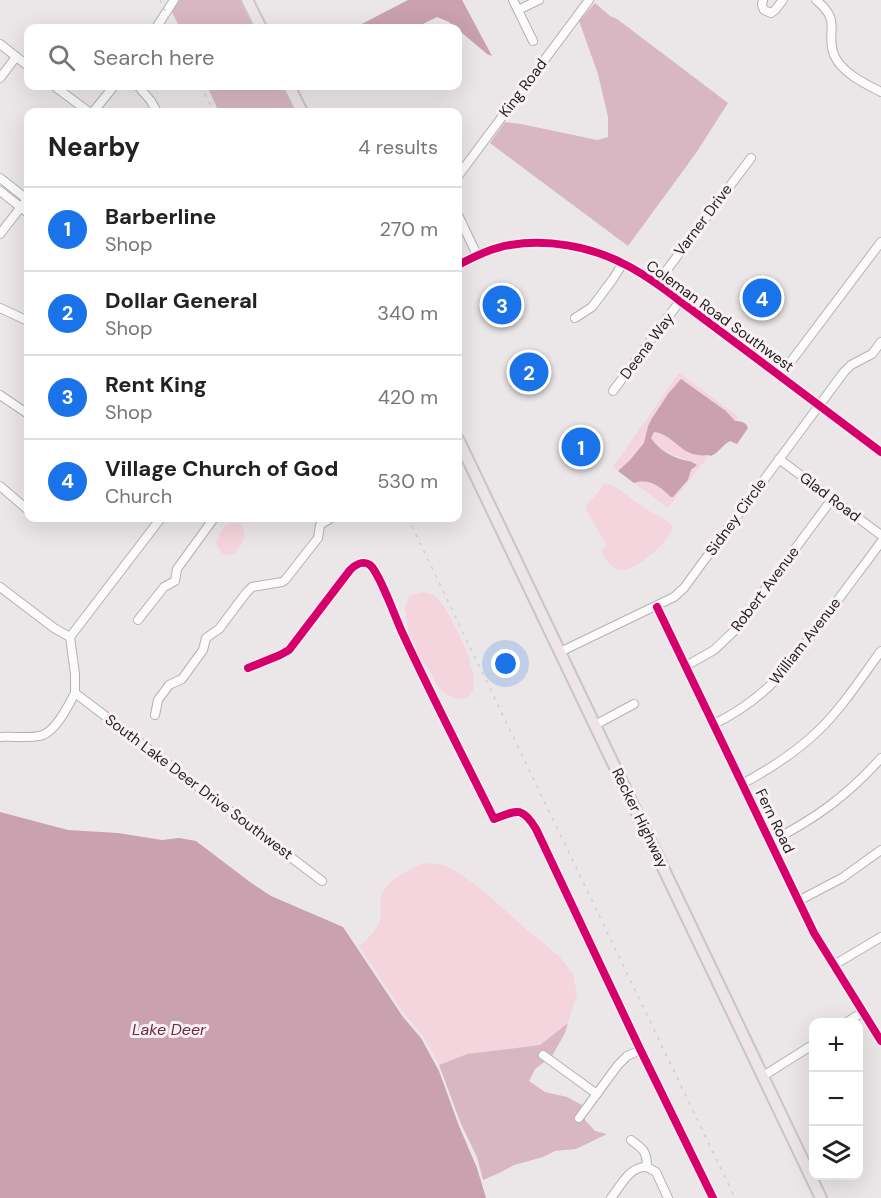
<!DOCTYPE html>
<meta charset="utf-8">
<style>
body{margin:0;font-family:"DM Sans",sans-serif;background:#f6f6f6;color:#222}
.controls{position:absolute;right:18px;bottom:18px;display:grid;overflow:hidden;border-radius:12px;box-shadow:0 6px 24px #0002}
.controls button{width:54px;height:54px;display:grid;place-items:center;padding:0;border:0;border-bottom:2px solid #e0e0e0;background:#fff;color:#222;font:30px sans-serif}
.you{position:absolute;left:506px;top:664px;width:21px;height:21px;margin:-15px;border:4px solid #fff;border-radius:50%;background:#1a73e8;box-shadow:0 0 0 9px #1a73e833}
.badge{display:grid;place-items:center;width:39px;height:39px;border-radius:50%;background:#1a73e8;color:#fff;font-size:20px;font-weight:700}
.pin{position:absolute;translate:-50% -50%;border:3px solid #fff;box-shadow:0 2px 6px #0006}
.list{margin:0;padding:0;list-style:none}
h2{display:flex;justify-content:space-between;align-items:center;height:78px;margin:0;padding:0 24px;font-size:26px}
h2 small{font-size:20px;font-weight:400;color:#767676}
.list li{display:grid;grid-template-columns:39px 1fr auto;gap:18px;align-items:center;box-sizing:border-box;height:84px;padding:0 24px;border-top:2px solid #e0e0e0}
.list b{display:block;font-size:22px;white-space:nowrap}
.list p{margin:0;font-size:20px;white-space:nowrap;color:#767676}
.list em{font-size:20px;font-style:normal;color:#767676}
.icon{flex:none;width:33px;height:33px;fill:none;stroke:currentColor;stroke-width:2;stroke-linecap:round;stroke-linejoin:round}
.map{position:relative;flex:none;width:881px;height:1198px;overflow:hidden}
.search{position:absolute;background:#fff;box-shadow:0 6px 24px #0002;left:24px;top:24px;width:438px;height:66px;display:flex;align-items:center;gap:15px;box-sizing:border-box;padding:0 21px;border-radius:12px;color:#767676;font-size:22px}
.panel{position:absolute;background:#fff;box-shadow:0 6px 24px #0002;left:24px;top:108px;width:438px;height:414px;border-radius:12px}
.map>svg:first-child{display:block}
</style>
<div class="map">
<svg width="881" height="1198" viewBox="0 0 881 1198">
<rect width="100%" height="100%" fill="#ebe6e7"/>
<g fill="#f4d5de">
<path d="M679,373L739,417L735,422L726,411L681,379C670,394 655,407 648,425C646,431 646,438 644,444C639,454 626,463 618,471L613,467Z"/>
<path d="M654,432C669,433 680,449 694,454C699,456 704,455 709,455L668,508L634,483C656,477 658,491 673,497C678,492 684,487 687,481C691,475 689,472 694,468L695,463C678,455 662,456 651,438Z"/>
<path d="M604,483L614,486L649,511L665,519L673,526C671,541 635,572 620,570C611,568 603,558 602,549L607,546L586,509C587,501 591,500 596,495C599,491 601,487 604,483Z"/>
<path d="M230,523C263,519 230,581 216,543C220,534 221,528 230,523Z"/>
<path d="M423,592C427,593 432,594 436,597C450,610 480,672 473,690C471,695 467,697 462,699C432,693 440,682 424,663L412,661L408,657L404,648L408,630L405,608L409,596L414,594Z"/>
<path d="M424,863L444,865L461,874L487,894L527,930L559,956L573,974L577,994L568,1023L540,1045L467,1054L439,1065L423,1036L405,1015L359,946C368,939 380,928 381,916C381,911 379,903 381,897C385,881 410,869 424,863Z"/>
</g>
<g fill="#d8b7c2">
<path d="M177,0H244L258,28H180L171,10Z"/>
<path d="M595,3L610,16L617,19L728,103L696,153L628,246L490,143L505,122L521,124L597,140L608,137V117L598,74L579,21Z"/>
<path d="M207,86H285L297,112H219Z"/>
<path d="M568,1023L565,1033L552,1056L535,1069L529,1081L545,1092L567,1097L582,1105L585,1113V1120L595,1131L607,1134L576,1149L555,1151L543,1157L514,1165L499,1173L483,1180L477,1157L461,1124L439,1065L467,1054L540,1045Z"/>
</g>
<g fill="#caa1ae">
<path d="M408,0H462L492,56L487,54L449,22L437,17L419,26L417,28H357L356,27Z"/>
<path d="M681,379L726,411L735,421C741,421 746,422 748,428L737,444L730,441C722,445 718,454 710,456L709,455C705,455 702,456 698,455C681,454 671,433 654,432L651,438C658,449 670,456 683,460C689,461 692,461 697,465L691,470L688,480L673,497H671C660,487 650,478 634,483L618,471L630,460L644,443L648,426L652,418L668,394Z"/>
<path d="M0,812L68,830L118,833L162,840L179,838L196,841L250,882L271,896L343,927L403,1017L421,1038L439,1071L459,1126L477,1168L486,1198H0Z"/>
</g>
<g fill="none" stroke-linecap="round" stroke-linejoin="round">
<defs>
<g id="minor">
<path d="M513,0L533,41"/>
<path d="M763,0L762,5L764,10L771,13L775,10L783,0"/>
<path d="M816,0C843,22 825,31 834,55C842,73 864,83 881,92"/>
<path d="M518,10L539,0"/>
<path d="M156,28L174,0"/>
<path d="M0,44L28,66"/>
<path d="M0,78L16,57"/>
<path d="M54,86L89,112"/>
<path d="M138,86L151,101L157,112"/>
<path d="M93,112L114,86"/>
<path d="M458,176L589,0"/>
<path d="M0,178L28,200"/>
<path d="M0,191L28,213"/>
<path d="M458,215L477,255"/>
<path d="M0,234L28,198"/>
<path d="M458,265C474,257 491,248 510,245C547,239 589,246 622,263C643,273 662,287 680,301L881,452"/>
<path d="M657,283L751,158"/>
<path d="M0,308L28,321"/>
<path d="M575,318L592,307L613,279L623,263"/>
<path d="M780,376L881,242"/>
<path d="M613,391L680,301"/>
<path d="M0,395L28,414"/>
<path d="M779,459L881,535"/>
<path d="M0,486L28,510"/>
<path d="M0,587L54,628L70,637"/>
<path d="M657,607L814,933L881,1041"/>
<path d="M138,620L164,587L175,581L177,569L214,518"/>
<path d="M560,652L674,597L684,588L700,566L844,372L851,365L872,354L881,342"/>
<path d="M686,666L714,650L734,631L832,499"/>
<path d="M248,668L280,655L289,650L350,570C355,565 363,560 370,565C379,572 396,619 402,632C431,695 463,756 494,819C517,810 522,806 536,829L640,1049L713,1198"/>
<path d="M75,693L322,881"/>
<path d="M75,693V674L70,637L161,518"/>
<path d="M155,715L158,700L169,685L182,679L203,650L206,638L219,629L246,593L252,587L282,582L285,580L318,538L320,525L331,518"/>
<path d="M714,724C769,697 791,664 826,616C844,591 863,567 881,542"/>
<path d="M595,725L634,704"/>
<path d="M0,737C12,736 32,739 43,735C57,729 68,706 75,693"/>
<path d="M742,784C770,769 795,753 818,731C842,708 861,678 881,651"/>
<path d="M770,842C815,819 847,796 881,758"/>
<path d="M798,901L842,878L881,850"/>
<path d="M834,965L881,937"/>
<path d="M847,1022L863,1012"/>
<path d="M543,1055L597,1094"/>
<path d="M763,1076L814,1044"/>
<path d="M579,1118L618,1065L627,1056L641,1050"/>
<path d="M631,1140C643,1149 647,1151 647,1167L656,1172L668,1198"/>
<path d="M611,1198C621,1186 629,1166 647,1167"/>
</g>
<g id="major">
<path d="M247,0L261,28"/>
<path d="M289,86L302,112"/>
<path d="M458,439L821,1198"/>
</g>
</defs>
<use href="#minor" stroke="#b5b1b2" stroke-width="10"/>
<use href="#major" stroke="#c7c5c5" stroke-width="14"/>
<use href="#minor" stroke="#fcfbfb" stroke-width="8"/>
<use href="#major" stroke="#ede5e8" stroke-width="10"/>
<g stroke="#d0cfcf" stroke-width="1.5" stroke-dasharray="3 6" stroke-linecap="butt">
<path d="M160,0L173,28"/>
<path d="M201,86L214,112"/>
<path d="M408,518L735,1198"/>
</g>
<defs>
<g id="cycleway">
<path d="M458,265C474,257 491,248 510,245C547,239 589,246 622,263C643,273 662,287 680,301L881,452"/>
<path d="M657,607L814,933L881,1041"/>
<path d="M248,668L280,655L289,650L350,570C355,565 363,560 370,565C379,572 396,619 402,632C431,695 463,756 494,819C517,810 522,806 536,829L640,1049L713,1198"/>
</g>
</defs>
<use href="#cycleway" stroke="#faf1f4" stroke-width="11"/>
<use href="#cycleway" stroke="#d6006c" stroke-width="8"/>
</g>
<g text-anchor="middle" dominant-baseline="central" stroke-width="6" stroke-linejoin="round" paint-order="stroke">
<g font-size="15" fill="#221f1f" stroke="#faf1f4">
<text transform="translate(523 88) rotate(-53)">King Road</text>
<text transform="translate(703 220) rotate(-53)">Varner Drive</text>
<text transform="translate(720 316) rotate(36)">Coleman Road Southwest</text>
<text transform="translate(647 346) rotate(-53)">Deena Way</text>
<text transform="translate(830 497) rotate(37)">Glad Road</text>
<text transform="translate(736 517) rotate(-54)">Sidney Circle</text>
<text transform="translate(765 589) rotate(-53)">Robert Avenue</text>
<text transform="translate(805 641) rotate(-52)">William Avenue</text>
<text transform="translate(199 787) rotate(37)">South Lake Deer Drive Southwest</text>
<text transform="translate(640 818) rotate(64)">Recker Highway</text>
<text transform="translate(775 821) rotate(64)">Fern Road</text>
</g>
<g font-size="16" font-style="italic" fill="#6c2742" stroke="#faf1f4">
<text x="169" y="1029">Lake Deer</text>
</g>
</g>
</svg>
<div class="controls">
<button>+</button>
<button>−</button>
<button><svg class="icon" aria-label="layers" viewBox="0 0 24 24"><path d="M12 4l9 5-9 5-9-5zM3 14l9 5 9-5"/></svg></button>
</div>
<div class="you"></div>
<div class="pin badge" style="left:581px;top:447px">1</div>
<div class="pin badge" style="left:529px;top:372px">2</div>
<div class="pin badge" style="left:502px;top:305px">3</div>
<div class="pin badge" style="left:762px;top:298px">4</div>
<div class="search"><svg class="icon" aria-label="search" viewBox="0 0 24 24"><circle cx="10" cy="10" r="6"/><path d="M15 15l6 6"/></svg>Search here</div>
<section class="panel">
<h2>Nearby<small>4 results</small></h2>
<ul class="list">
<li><span class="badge">1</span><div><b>Barberline</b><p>Shop</p></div><em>270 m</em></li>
<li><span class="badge">2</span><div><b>Dollar General</b><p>Shop</p></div><em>340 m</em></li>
<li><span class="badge">3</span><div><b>Rent King</b><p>Shop</p></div><em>420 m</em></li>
<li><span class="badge">4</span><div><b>Village Church of God</b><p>Church</p></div><em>530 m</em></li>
</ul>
</section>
</div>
